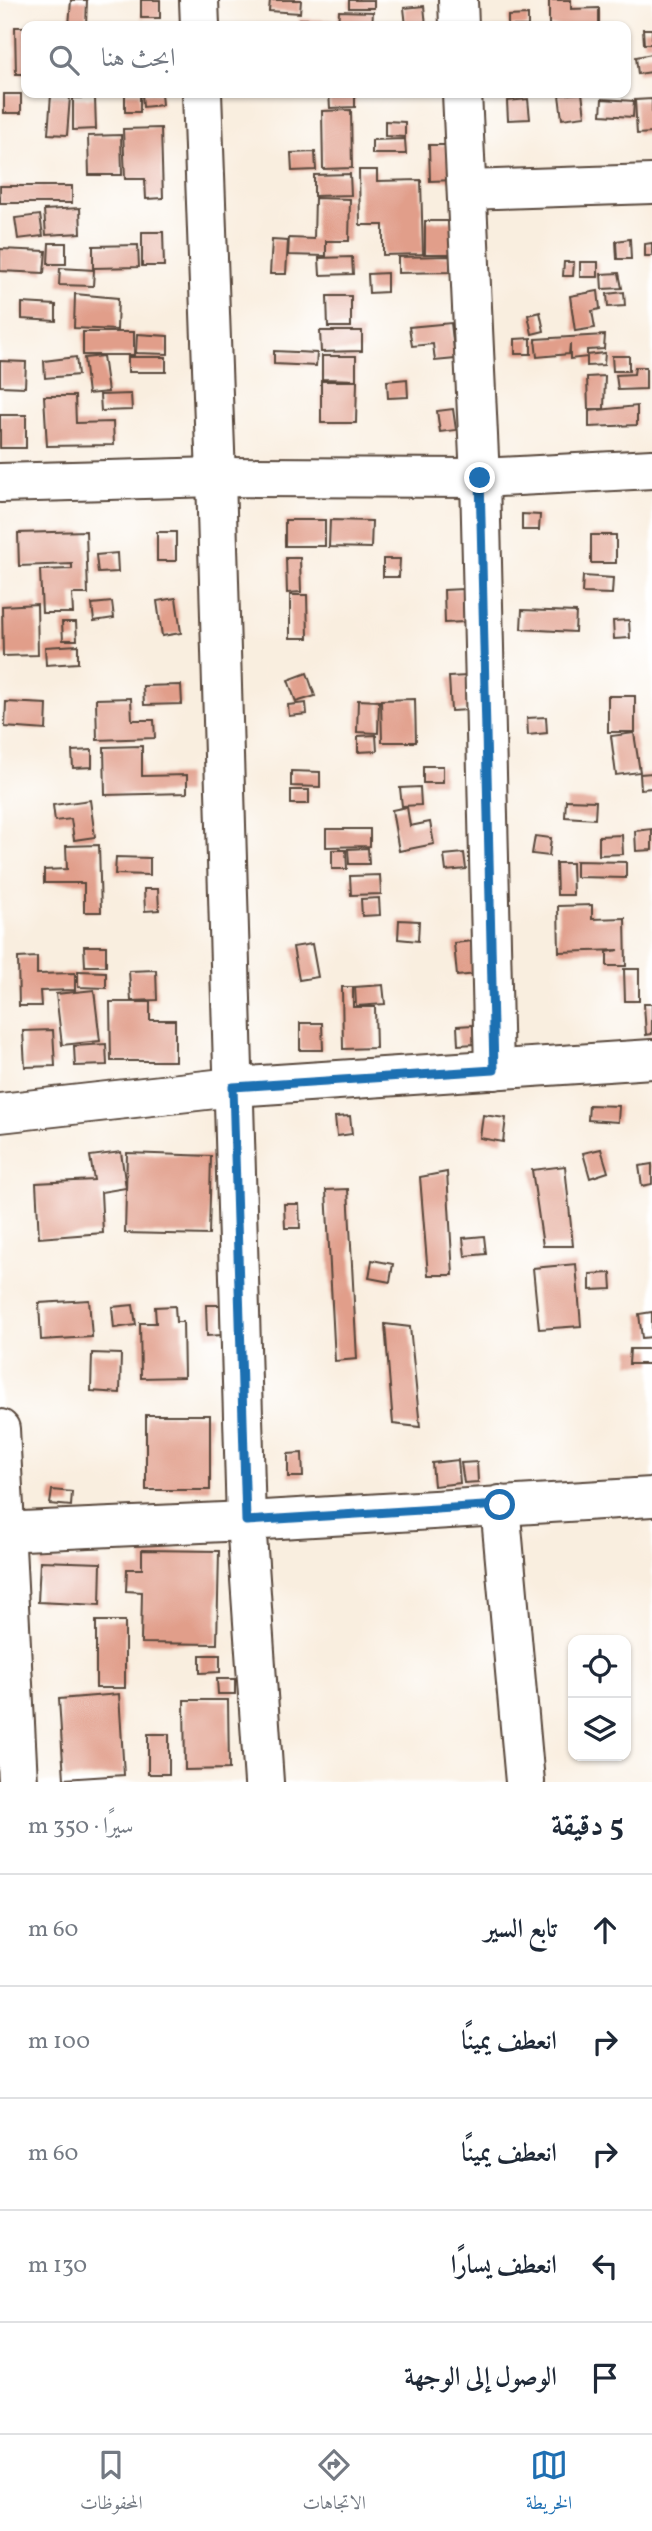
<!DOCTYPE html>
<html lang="ar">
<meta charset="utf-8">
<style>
body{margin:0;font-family:Vollkorn,Amiri,serif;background:#f2f2f3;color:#1f2937;direction:rtl}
.controls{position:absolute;right:21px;bottom:21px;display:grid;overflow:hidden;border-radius:14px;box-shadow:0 2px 5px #0004}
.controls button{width:63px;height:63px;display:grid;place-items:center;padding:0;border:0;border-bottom:2px solid #e0e1e3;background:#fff;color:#1f2937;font:35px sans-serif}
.stop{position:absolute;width:21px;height:21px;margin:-16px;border:5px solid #1f6fb2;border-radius:50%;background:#fff}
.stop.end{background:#1f6fb2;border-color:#fff;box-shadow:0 2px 7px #0008}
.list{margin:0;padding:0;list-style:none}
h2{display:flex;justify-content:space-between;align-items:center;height:91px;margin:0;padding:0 28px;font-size:30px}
h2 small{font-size:23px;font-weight:400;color:#747a83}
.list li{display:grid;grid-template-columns:46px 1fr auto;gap:21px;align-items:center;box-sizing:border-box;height:112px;padding:0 28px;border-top:2px solid #e0e1e3}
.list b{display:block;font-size:26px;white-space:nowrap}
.list em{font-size:23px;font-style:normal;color:#747a83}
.icon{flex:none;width:38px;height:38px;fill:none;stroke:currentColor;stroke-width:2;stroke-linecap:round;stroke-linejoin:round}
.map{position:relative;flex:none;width:652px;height:1782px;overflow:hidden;direction:ltr}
.search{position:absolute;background:#fff;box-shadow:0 2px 5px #0004;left:21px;right:21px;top:21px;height:77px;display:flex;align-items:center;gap:18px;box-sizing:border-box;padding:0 24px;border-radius:14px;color:#747a83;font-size:26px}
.sheet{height:651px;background:#fff}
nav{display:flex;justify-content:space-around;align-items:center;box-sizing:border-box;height:98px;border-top:2px solid #e0e1e3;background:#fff;font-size:19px;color:#747a83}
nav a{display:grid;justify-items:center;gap:4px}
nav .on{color:#1f6fb2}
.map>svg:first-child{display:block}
</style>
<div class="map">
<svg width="652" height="1782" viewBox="0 0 652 1782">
<rect width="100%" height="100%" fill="#fff"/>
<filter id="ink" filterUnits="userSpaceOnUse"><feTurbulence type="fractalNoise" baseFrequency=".0143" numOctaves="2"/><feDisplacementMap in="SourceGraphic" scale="14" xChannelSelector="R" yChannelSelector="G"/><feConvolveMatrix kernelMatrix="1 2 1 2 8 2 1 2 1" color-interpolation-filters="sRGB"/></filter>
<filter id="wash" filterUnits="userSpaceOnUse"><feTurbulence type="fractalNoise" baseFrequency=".00686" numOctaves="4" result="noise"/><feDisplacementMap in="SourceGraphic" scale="28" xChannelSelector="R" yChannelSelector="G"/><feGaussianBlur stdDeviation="1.57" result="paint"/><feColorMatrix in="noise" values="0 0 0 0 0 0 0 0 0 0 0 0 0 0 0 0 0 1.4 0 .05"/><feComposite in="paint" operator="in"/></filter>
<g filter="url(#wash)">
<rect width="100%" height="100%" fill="#f9eedf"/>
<g id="blocks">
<g fill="#e19e8a">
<path d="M71,0H87L86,26H69Z"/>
<rect x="141" y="0" width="19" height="18"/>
<path d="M270,0H301L300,13L269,11Z"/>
<rect x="349" y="0" width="25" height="8"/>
<path d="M549,0H571V9L599,8V26H549Z"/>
<path d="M424,6L426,26H406L404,8Z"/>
<path d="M339,11L373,12L372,26H338Z"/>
<path d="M528,15V26H508V16Z"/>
<path d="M299,19L333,20V26H299Z"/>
<path d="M15,27H26V74H16Z"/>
<path d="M643,29H652V44H644Z"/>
<path d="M652,54V72L638,74L636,57Z"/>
<rect x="125" y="93" width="15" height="19"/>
<path d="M142,93H161L162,105L143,107Z"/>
<path d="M329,93H355V107L330,108Z"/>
<path d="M582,93L585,116L562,119L559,95Z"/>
<rect x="4" y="94" width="17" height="19"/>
<path d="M51,95L70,97L67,135L48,134Z"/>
<path d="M73,98H95L96,129L73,130Z"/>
<path d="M528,99L530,119L508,120L507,101Z"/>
<path d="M602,99L634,101L633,117L601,115Z"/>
<path d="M652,99V133L637,134L635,100Z"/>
<path d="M351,110L352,168L323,169L322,111Z"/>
<path d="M385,121L405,122V137L385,136Z"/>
<path d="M161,128L163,198L146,199L145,179H125L123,129Z"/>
<path d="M121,135L122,175H89L88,136Z"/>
<path d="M405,139L406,154H372V140Z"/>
<path d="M429,145H454L455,180L430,181Z"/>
<path d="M315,152L316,170L292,171L291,153Z"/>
<path d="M359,170H377V181L421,180L423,254L383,255V225H360Z"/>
<path d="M350,174L351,195L314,196V175Z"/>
<rect x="0" y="186" width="72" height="17"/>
<path d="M315,198L350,199L349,241H326V256L288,255L289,238L314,239Z"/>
<path d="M80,208L81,233L46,235L44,210Z"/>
<path d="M40,215L43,236L18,239L15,218Z"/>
<rect x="425" y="221" width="28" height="33"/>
<path d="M142,232H163L164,266H142Z"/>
<path d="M630,239L631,259H617L616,241Z"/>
<path d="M272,240L288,241L286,274H270Z"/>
<path d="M49,243H66V264H48Z"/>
<path d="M652,243V256H645V244Z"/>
<path d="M138,245L139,267L93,268V246Z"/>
<path d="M0,249L46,251L44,273L0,271Z"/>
<path d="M450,256V272L398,273V257Z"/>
<path d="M352,257L353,274L320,275L319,258Z"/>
<path d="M564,262H574L573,276H563Z"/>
<rect x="580" y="262" width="18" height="15"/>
<path d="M60,268L94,270L93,286L59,285Z"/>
<path d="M387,273V292L369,293L368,274Z"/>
<path d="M619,273L622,288L602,289L601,274Z"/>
<path d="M598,291L600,309L592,311L595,328L575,331L570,296Z"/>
<path d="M624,292L625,306L608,307L607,294Z"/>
<path d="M75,294L118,298L117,330L74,328Z"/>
<path d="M327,296H351V327H328Z"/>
<path d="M22,303L56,305V321L22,319Z"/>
<path d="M540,312L544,331L532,334L528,315Z"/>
<path d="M451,323L455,359L435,361L433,344L412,346L409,327Z"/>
<path d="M320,331H362V351L321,352Z"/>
<rect x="83" y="332" width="51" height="23"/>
<path d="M137,334L168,336V354L136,353Z"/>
<path d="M605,335L604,349L587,350V355L605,353L604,365L587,366V357L570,359V344L569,354L537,357L535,339Z"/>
<path d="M531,338V354H515V339Z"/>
<path d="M274,351L317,353L316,366L274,364Z"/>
<path d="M103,356L108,392L88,394L84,358Z"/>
<path d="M322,356H356V380L322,379Z"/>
<path d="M612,356H629V371H613Z"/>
<path d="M76,357L78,375L45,378L44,361Z"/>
<rect x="128" y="357" width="38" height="15"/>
<path d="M0,361L26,362L25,387L0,386Z"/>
<path d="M635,367H646V389L618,390L616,375L634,374Z"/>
<path d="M605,376L604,409H588L587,377Z"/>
<path d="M407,379L408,397L388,398L387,381Z"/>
<path d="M321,381H357L356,423H321Z"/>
<path d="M131,394L132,410L101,411L100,395Z"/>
<path d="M44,396H75L76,423L113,422L114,445L47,446Z"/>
<path d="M637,406V425L589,427V411Z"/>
<path d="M453,409L456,430L440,432L437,411Z"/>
<rect x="0" y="415" width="26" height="33"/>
<path d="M522,514L540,515L539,530H522Z"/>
<rect x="285" y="520" width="40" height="26"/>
<path d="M330,520L372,521L371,548L329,547Z"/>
<path d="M86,531L88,594H72L73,613H42L40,570L72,569V564L19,566L18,533Z"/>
<rect x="157" y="532" width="19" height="29"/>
<rect x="591" y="535" width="25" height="28"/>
<path d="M117,553L118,572L98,573L96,555Z"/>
<path d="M286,558H300L301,592L287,593Z"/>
<path d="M383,559H400L399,577H383Z"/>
<path d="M583,576L613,578L612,594L582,593Z"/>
<path d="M463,589L464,622L445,623L444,590Z"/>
<path d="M290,595H307L308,638H290Z"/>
<path d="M176,598L181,633L162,636L157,601Z"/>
<path d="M112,602L114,618L94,621L92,604Z"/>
<path d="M37,604L38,655L3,656L2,606Z"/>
<path d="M522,610L576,612L575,632L521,629Z"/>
<path d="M629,620L630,638L614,639L613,621Z"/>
<path d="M62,622H76L77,640H63Z"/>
<path d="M78,645V663L46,665L45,647Z"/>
<path d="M307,673L315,696L296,702L288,680Z"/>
<path d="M467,676L469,710L451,711L449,677Z"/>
<path d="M181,685L182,704L144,705L143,686Z"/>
<rect x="608" y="696" width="27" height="36"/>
<path d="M131,698L132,720H154L155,738L97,740L96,699Z"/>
<path d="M415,699L416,742H382L381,700Z"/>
<path d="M358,700L379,701L378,733L357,732Z"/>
<path d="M6,702L47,704L46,730L5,727Z"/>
<path d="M306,703L307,714L289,716L288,705Z"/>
<path d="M546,717L547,733L528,735L527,718Z"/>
<path d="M634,733L640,772L616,775L611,736Z"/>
<path d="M376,735L377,751L358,752V736Z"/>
<path d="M142,746V776L187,775V793L105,795L104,747Z"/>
<path d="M92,750V767L73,768L72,751Z"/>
<rect x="423" y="766" width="20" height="17"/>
<path d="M291,771L320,772V787L291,786Z"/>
<path d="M652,773V788L641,789L640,774Z"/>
<path d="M420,787L421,805L402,806L400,788Z"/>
<rect x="291" y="790" width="18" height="14"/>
<path d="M90,800L95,837L74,840L71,819L55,821L53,805Z"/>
<path d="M566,800L596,801L595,819L565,817Z"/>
<path d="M407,807L410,826L430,822L434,844L399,851L392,810Z"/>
<path d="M326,829H370V846L326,847Z"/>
<path d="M652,829V850L636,851L635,831Z"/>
<path d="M622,835L623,854L599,855V836Z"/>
<path d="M535,836L551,838L549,856L532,854Z"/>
<path d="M99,845L101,912H84V883H44V870L67,869L66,846Z"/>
<path d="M368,848L369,864H349L348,849Z"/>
<path d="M332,850H346L347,869H332Z"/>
<path d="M464,853L466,869L446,871L444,855Z"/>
<path d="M116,857L150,858V875L115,874Z"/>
<path d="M576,861L626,862V878L576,877Z"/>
<path d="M556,863H572L573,895H557Z"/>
<path d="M380,875L381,894L351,895L350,876Z"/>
<path d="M144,889H158L159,910L145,911Z"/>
<path d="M379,898L380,915L362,916L361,899Z"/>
<path d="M592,905V919L625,918L626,966H607V952L619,950L559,952L558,906Z"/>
<path d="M399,920L419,921L418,941L398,939Z"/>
<path d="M473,941L477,974L457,976L454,943Z"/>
<path d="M312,944L318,977L299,980L293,947Z"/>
<path d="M84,946H106V966H85Z"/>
<path d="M37,957V974L75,973V990L40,991L41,1006H19L18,958Z"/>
<path d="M624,969H639V1001H625Z"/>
<path d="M156,970L157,1000L131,1001L129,971Z"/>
<path d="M78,971L106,972V988L78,987Z"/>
<path d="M383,985L385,1004L356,1006L355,987Z"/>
<path d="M342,987H353V1007H375L376,1048L343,1049Z"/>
<path d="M94,990L100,1041L62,1045L56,994Z"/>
<path d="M110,1002H150V1020H175V1061H111Z"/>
<path d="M644,1004H652V1034L646,1035Z"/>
<path d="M300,1023H322L323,1050H300Z"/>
<path d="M473,1025L475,1044L458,1045L457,1026Z"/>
<path d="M53,1030L55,1066L25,1067L23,1031Z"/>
<path d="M106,1044L107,1065L75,1066L74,1046Z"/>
<path d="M589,1105L619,1106L618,1122L588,1120Z"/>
<path d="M483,1115L506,1118L503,1142L480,1138Z"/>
<path d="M350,1116L352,1134L337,1136L335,1117Z"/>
<path d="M601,1149L608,1172L590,1178L583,1153Z"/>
<path d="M121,1152L126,1188L101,1192L103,1233L39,1238L36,1183L94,1180L90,1156Z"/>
<path d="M127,1153L211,1156L209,1235L125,1233Z"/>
<path d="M652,1164V1184L642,1186L639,1166Z"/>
<path d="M565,1166L573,1246H543L532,1170Z"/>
<path d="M447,1172L453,1275H428L420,1177Z"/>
<path d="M348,1189L357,1359L335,1361L326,1190Z"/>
<path d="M284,1204H299L300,1228H285Z"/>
<path d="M484,1236L486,1254L465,1256L463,1238Z"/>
<path d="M372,1260L393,1264L390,1282L369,1278Z"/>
<path d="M576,1264L581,1326L539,1329L533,1268Z"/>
<path d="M611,1273L612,1289L590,1290V1274Z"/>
<path d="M89,1300L92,1337L41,1340L39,1303Z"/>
<path d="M133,1305L136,1325L114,1328L112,1307Z"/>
<path d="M206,1305H220L221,1335L207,1336Z"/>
<path d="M175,1306L176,1322H183L184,1377L141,1378L140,1323H156L155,1307Z"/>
<path d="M652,1312V1337L642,1338L639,1314Z"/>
<path d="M385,1324L410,1327L420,1427L393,1424Z"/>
<path d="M630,1349H652V1364H629Z"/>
<path d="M92,1353L121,1354L120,1393L91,1391Z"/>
<rect x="146" y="1415" width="64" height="75"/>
<path d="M302,1453L303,1477H288V1454Z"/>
<path d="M458,1460L460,1483L434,1486L432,1463Z"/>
<path d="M477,1462L478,1482L464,1483L461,1463Z"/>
<path d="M52,1490L72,1492L71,1506L50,1504Z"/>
<path d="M142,1550L219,1551L217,1644L141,1643L142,1592L126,1591L127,1569H142Z"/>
<path d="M40,1561L101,1563L100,1605L38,1602Z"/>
<rect x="96" y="1621" width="29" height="67"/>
<path d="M200,1655H220V1672L200,1673Z"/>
<path d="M217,1679H235V1694H218Z"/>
<path d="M119,1694L124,1775L64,1779L59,1699Z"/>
<path d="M184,1700H228L229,1769L185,1770Z"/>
<rect x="148" y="1734" width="21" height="40"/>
</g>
</g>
</g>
<g filter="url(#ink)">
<use href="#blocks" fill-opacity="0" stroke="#58473b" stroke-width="2"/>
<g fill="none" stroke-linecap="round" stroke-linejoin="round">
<defs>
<g id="minor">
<path d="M199,0L200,26"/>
<path d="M458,0L459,26"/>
<path d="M202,93L216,477L246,1521L264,1782"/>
<path d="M462,93L480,478L494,1070"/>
<path d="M467,190L652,184"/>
<path d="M0,483L216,477L480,478L652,469"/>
<path d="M0,1113L233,1087L652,1059"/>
<path d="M0,1429L18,1782"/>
<path d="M500,1505L525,1782"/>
<path d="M0,1532L246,1521L652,1497"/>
</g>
</defs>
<use href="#minor" stroke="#58473b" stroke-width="42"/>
<use href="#minor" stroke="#fff" stroke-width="38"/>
</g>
</g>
<g fill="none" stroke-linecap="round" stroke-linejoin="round" filter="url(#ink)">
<path stroke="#1f6fb2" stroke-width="9" d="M480,478L494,1070L233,1087L246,1521L500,1505"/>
</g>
</svg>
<div class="controls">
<button><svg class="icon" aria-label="locate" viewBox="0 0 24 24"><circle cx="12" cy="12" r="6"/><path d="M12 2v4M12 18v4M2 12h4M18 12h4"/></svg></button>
<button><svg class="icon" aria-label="layers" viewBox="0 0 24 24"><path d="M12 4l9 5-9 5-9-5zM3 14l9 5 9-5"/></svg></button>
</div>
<div class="stop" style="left:500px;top:1505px"></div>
<div class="stop end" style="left:480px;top:478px"></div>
<div class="search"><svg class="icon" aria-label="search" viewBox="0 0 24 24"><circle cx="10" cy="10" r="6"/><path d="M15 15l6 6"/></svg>ابحث هنا</div>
</div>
<section class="sheet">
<h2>5 دقيقة<small>سيرًا · 350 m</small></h2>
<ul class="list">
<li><svg class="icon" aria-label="ahead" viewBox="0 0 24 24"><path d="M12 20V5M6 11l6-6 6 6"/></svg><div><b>تابع السير</b></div><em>60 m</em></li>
<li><svg class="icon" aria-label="right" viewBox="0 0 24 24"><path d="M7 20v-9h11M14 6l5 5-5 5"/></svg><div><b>انعطف يمينًا</b></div><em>100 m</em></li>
<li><svg class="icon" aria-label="right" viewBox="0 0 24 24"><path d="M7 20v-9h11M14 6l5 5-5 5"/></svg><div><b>انعطف يمينًا</b></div><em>60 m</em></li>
<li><svg class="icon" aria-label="left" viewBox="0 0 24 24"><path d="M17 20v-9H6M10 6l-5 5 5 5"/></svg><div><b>انعطف يسارًا</b></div><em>130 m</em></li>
<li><svg class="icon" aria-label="arrive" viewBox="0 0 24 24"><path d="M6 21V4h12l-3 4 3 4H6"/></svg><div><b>الوصول إلى الوجهة</b></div></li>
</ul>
</section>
<nav>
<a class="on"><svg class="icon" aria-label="map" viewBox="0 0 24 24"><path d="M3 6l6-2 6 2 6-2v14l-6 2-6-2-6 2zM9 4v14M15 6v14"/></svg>الخريطة</a>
<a><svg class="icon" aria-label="directions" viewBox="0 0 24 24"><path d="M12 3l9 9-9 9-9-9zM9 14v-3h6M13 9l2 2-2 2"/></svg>الاتجاهات</a>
<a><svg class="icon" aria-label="saved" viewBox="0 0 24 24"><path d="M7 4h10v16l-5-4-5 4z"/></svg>المحفوظات</a>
</nav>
